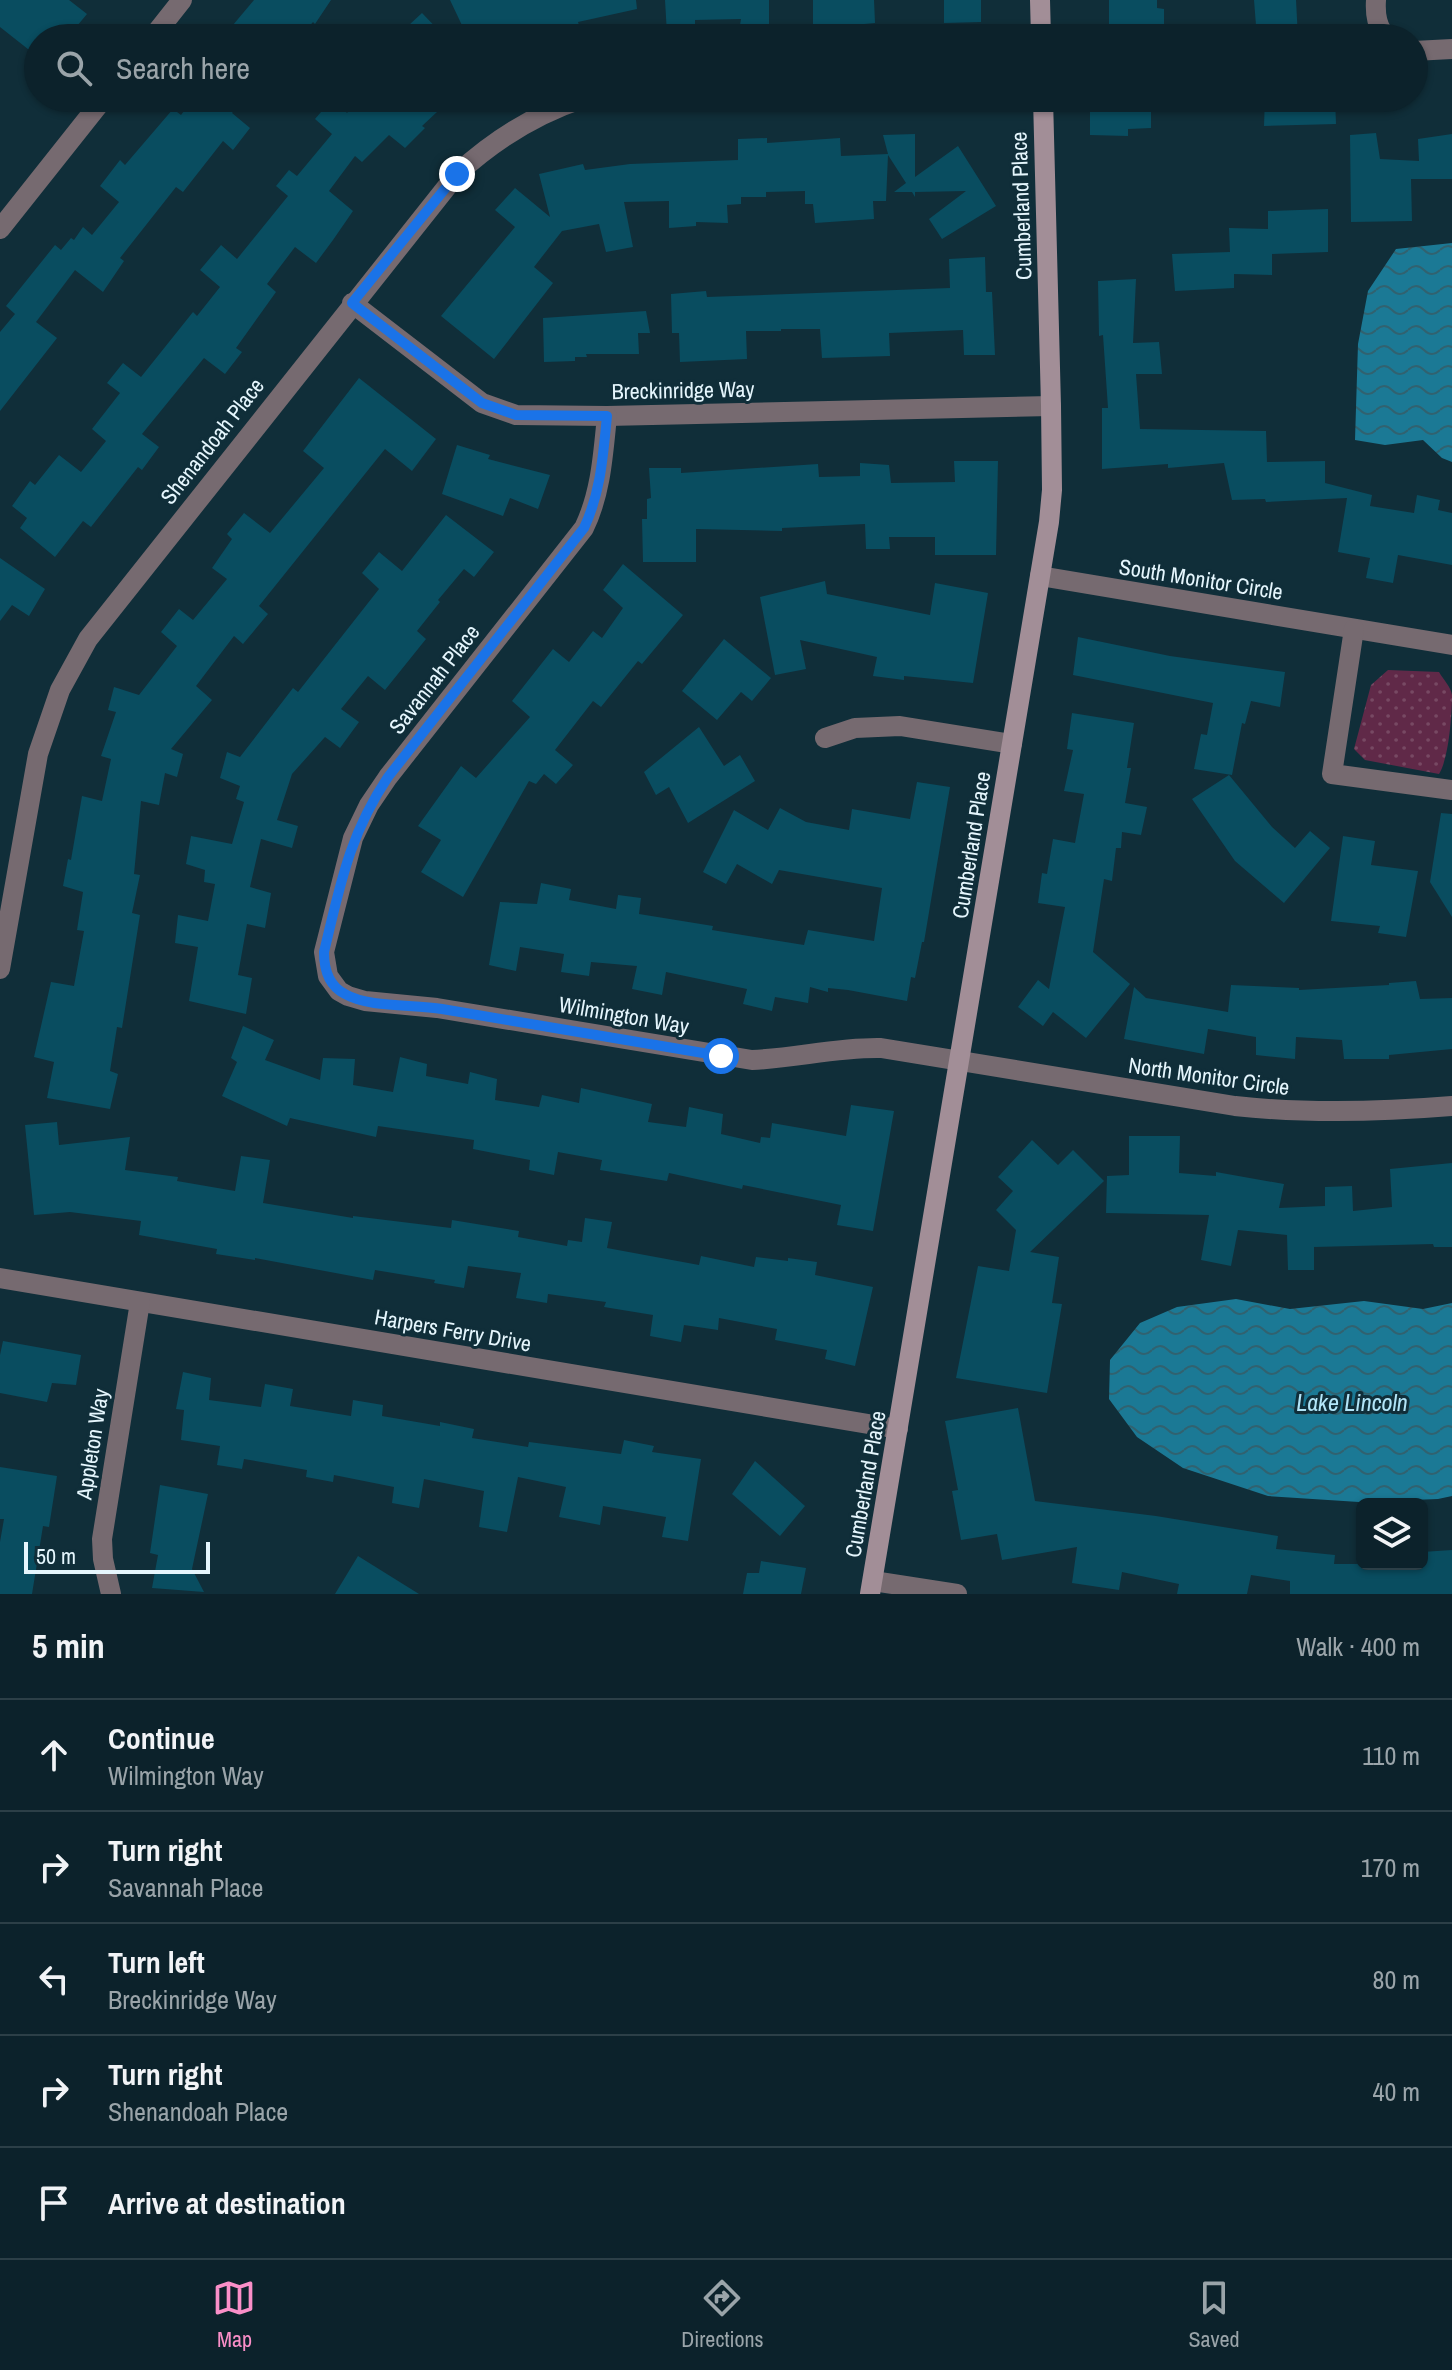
<!DOCTYPE html>
<meta charset="utf-8">
<style>
body{margin:0;font-family:"Archivo Narrow",sans-serif;background:#1a2f37;color:#f1f3f6}
.controls{position:absolute;right:24px;bottom:24px;display:grid;overflow:hidden;border-radius:12px;box-shadow:0 2px 6px #0004}
.controls button{width:72px;height:72px;display:grid;place-items:center;padding:0;border:0;border-bottom:2px solid #2c3f47;background:#0c222b;color:#f1f3f6;font:40px sans-serif}
.scale{position:absolute;left:24px;bottom:20px;width:186px;box-sizing:border-box;padding-left:8px;border:4px solid #e5f6fd;border-top:0;font-size:22px;line-height:28px;white-space:nowrap;color:#e5f6fd;-webkit-text-stroke:6px #102e39;paint-order:stroke}
.stop{position:absolute;width:24px;height:24px;margin:-18px;border:6px solid #1a73e8;border-radius:50%;background:#fff}
.stop.end{background:#1a73e8;border-color:#fff;box-shadow:0 2px 8px #0008}
.list{margin:0;padding:0;list-style:none}
h2{display:flex;justify-content:space-between;align-items:center;height:104px;margin:0;padding:0 32px;font-size:34px}
h2 small{font-size:26px;font-weight:400;color:#9aa4a9}
.list li{display:grid;grid-template-columns:52px 1fr auto;gap:24px;align-items:center;box-sizing:border-box;height:112px;padding:0 32px;border-top:2px solid #2c3f47}
.list b{display:block;font-size:30px;white-space:nowrap}
.list p{margin:0;font-size:26px;white-space:nowrap;color:#9aa4a9}
.list em{font-size:26px;font-style:normal;color:#9aa4a9}
.icon{flex:none;width:44px;height:44px;fill:none;stroke:currentColor;stroke-width:2;stroke-linecap:round;stroke-linejoin:round}
.map{position:relative;flex:none;width:1452px;height:1594px;overflow:hidden}
.search{position:absolute;background:#0c222b;box-shadow:0 2px 6px #0004;left:24px;right:24px;top:24px;height:88px;display:flex;align-items:center;gap:20px;box-sizing:border-box;padding:0 28px;border-radius:44px;color:#9aa4a9;font-size:30px}
.sheet{height:664px;background:#0c222b}
nav{display:flex;justify-content:space-around;align-items:center;box-sizing:border-box;height:112px;border-top:2px solid #2c3f47;background:#0c222b;font-size:22px;color:#9aa4a9}
nav a{display:grid;justify-items:center;gap:4px}
nav .on{color:#fa8fc8}
.map>svg:first-child{display:block}
</style>
<div class="map">
<svg width="1452" height="1594" viewBox="0 0 1452 1594">
<defs>
<pattern id="grass-dots" width="8" height="8" patternUnits="userSpaceOnUse" patternTransform="scale(2)"><rect width="8" height="8" fill="#602948"/><path d="M2 2h.1M6 6h.1" fill="none" stroke="#774963" stroke-width="1.8" stroke-linecap="round"/></pattern>
<pattern id="water-waves" width="16" height="10" patternUnits="userSpaceOnUse" patternTransform="scale(2)"><rect width="16" height="10" fill="#1b7995"/><path d="M0 5q4-4 8 0t8 0" fill="none" stroke="#306270"/></pattern>
</defs>
<rect width="100%" height="100%" fill="#102e39"/>
<path fill="url(#grass-dots)" d="M1388,670L1439,672C1443,679 1451,687 1452,695C1452,714 1449,758 1439,774L1365,760L1354,749L1371,685Z"/>
<g fill="url(#water-waves)">
<path d="M1452,243V462L1442,458L1423,440L1385,445L1355,440L1358,344L1368,291L1396,249Z"/>
<path d="M1236,1299L1290,1309L1364,1301L1423,1309L1452,1303V1496L1438,1499L1359,1502L1268,1496L1183,1468L1137,1437L1109,1399L1110,1360L1140,1323L1177,1307Z"/>
</g>
<g fill="#094d60">
<path d="M0,0H69L87,14L67,38H38V57L0,27Z"/>
<path d="M254,0H331L315,24L313,22L299,38H222Z"/>
<path d="M450,0H636L637,9L578,22L583,38H468Z"/>
<path d="M665,0H769V30L739,31L741,19L695,20V33L667,34Z"/>
<path d="M813,0H874L875,23L844,26V29H813Z"/>
<path d="M944,0H981V22L944,23Z"/>
<path d="M1109,0H1157V8L1164,9V38H1109Z"/>
<path d="M1254,0H1296L1298,38H1257Z"/>
<path d="M422,13L446,38H395Z"/>
<path d="M194,98H244L232,113L250,128L233,150L223,141L183,192L176,187L120,258L124,261L103,292L75,270L36,322L57,338L0,411V332L15,314L6,306L55,245L61,250L71,238L74,240L83,227L92,235L119,202L100,186L120,160L125,165L173,109L181,115Z"/>
<path d="M333,98L347,113L360,98H452L422,126L425,128L405,148L389,135L362,162L355,156L329,191L353,211L333,240L316,263L295,247L267,284L276,292L236,348L242,352L225,374L204,358L142,434L159,447L142,470L138,467L91,527L83,521L55,557L20,528L27,518L12,506L30,481L35,485L59,455L81,472L106,441L92,429L120,393L107,383L123,363L141,377L193,312L197,316L220,287L200,270L221,245L237,259L288,196L276,186L289,170L297,176L332,134L315,119Z"/>
<path d="M1090,98H1151V128L1128,129V136L1090,135Z"/>
<path d="M1265,98H1335L1336,124L1264,126Z"/>
<path d="M1376,133L1380,159L1419,161L1418,139L1452,134V179H1411L1412,221L1351,222L1350,135Z"/>
<path d="M915,134V177L958,146L996,206L942,239L929,219L966,191L915,192V197L912,192H894L906,183L888,155L886,201H873L874,219L815,223L813,204H805V191L766,192V197H741V204L727,205L728,223L696,222V226L669,228V201L624,202L633,247L606,252L599,224L562,231L534,267L553,283L494,359L441,316L515,227L495,210L515,188L550,217L539,174L583,164L585,170L630,164L738,160V139L767,138V143L840,138L841,156L888,154L883,135Z"/>
<path d="M1328,209V252L1272,254V275L1234,274V288L1175,291L1172,254L1230,252L1229,228L1268,229V211Z"/>
<path d="M985,257L986,292H992L995,355H964L963,330L889,333L890,356L822,358L820,329H781V331H746L747,359L680,362L679,333H672L671,294L706,291L707,297L950,288L949,259Z"/>
<path d="M1136,279L1133,343L1159,342L1162,374H1136L1140,429L1266,431L1267,462L1325,461V483L1372,495L1370,506L1414,513L1417,495L1440,500L1438,510L1452,513V565L1398,555L1393,583L1366,578L1370,558L1338,552L1347,498L1266,502L1265,499L1232,500L1224,463L1168,468V464L1102,469V408H1108L1103,335L1099,336L1098,281Z"/>
<path d="M646,311L650,333H638L639,354H586L587,357H575V361L544,362L543,318Z"/>
<path d="M359,378L436,439L412,471L385,449L259,606L268,614L243,644L234,636L196,686L212,700L171,749L183,754L177,777L165,773L159,805L141,801L134,874L140,875L132,913L140,915L122,1028L117,1027L110,1071L118,1074L110,1109L47,1098L54,1062L34,1057L51,982L74,986L84,931L77,930L83,892L63,886L68,859L71,860L82,796L102,801L111,759L101,756L116,712L108,710L114,687L139,695L177,646L161,632L179,609L193,620L227,579L212,568L232,539L227,534L244,513L270,533L324,468L303,451Z"/>
<path d="M457,445L490,455L488,459L550,475L538,509L510,498L503,516L442,494Z"/>
<path d="M954,461H998L996,555H935V537H889L890,549H866L865,524L782,528V531L696,529V562H643L642,519H647V499L651,498L649,468H681V473L818,464L819,477L860,476V463L889,465L891,483L955,482Z"/>
<path d="M446,515L494,552L474,577L464,569L438,600L440,602L417,631L426,639L385,690L368,676L341,709L359,722L340,748L325,737L292,774L277,820L298,826L292,848L261,839L250,887L271,893L265,928L247,924L238,975L252,978L246,1014L189,1001L198,947L175,943L178,915L208,921L215,884L204,882L205,870L186,864L191,836L232,844L244,802L236,799L240,786L220,778L227,752L240,757L293,688L298,692L379,589L362,573L379,552L402,571Z"/>
<path d="M0,558L45,589L29,616L12,605L0,621Z"/>
<path d="M623,564L683,615L642,664L638,661L601,707L593,701L555,750L573,765L556,784L544,774L536,784L529,781L463,897L421,872L441,840L418,826L461,766L476,778L530,717L512,701L553,649L569,662L593,631L602,638L623,608L603,590Z"/>
<path d="M825,581L827,594L930,615L935,583L988,593L973,683L904,676V680L873,676L877,657L800,640L806,669L775,675L760,597Z"/>
<path d="M1078,637L1170,656L1285,672L1280,707L1251,701L1245,724L1242,723L1232,775L1194,769L1201,734L1207,735L1213,703L1073,675Z"/>
<path d="M724,639L771,678L752,701L741,692L717,720L682,691Z"/>
<path d="M1072,713L1134,723L1127,768H1131L1125,803L1147,807L1141,835L1122,832L1121,848H1116L1112,881L1104,879L1093,952L1130,984L1086,1038L1053,1012L1043,1026L1018,1007L1038,980L1049,989L1065,907L1038,903L1042,873L1047,874L1053,839L1075,843L1084,794L1064,791L1073,750L1067,749Z"/>
<path d="M699,727L724,766L740,755L755,781L688,823L669,787L656,795L644,772Z"/>
<path d="M1229,775L1272,827L1295,848L1310,831L1330,848L1284,903L1235,861L1192,799Z"/>
<path d="M917,782L950,787L924,942H922L915,978L911,977L907,1001L848,990L828,988V992L810,987L808,1003L775,997L772,1011L743,1004L747,989L666,972L662,995L632,989L637,966L591,962L589,976L561,972L564,954L520,947L516,971L489,965L500,902L537,904L541,883L571,889L569,900L616,909L618,895L641,898L639,914L713,926L712,930L804,945L808,930L874,941L882,888L779,870L772,884L737,864L726,884L703,872L734,810L768,830L780,808L806,822L849,830L852,809L910,819Z"/>
<path d="M1441,813L1452,814V917L1430,882Z"/>
<path d="M1343,836L1375,841L1371,865L1418,871L1406,937L1378,933L1380,926L1331,921Z"/>
<path d="M1416,981L1420,999L1452,998V1049L1389,1055V1059H1344L1342,1040L1296,1037L1295,1059L1256,1055V1037L1208,1029L1204,1054L1124,1039L1134,987L1146,998L1228,1012L1231,985L1299,988V990L1389,985V983Z"/>
<path d="M243,1026L274,1040L265,1060L320,1080L323,1058L355,1059L353,1085L393,1092L400,1057L427,1064L426,1076L468,1084L470,1072L497,1079L495,1100L539,1107L542,1095L579,1103L581,1088L652,1104L648,1122L686,1127L689,1107L723,1114L721,1134L760,1143L761,1137L770,1138L772,1123L846,1136L851,1105L894,1111L873,1231L837,1225L841,1205L743,1185L742,1189L669,1173L667,1181L600,1170L602,1160L558,1152L554,1175L529,1170L530,1160L473,1149L474,1140L378,1126L376,1137L290,1118L287,1126L222,1096L237,1062L231,1058Z"/>
<path d="M57,1122L59,1145L130,1137L125,1170L178,1177L177,1181L235,1191L241,1156L270,1160L263,1203L353,1218V1216L451,1228L452,1220L519,1231L518,1237L567,1246L568,1240L582,1242L585,1218L612,1222L607,1248L699,1265L701,1256L754,1267L756,1257L788,1261V1258L817,1262L815,1275L873,1287L855,1366L825,1359L827,1350L775,1340L777,1329L719,1318L718,1330L684,1325L681,1342L650,1336L653,1315L604,1307L606,1302L548,1294L547,1303L516,1298L521,1273L468,1266L464,1288L434,1283L435,1280L375,1270L373,1280L255,1258V1260L216,1254L217,1249L139,1235L141,1221L70,1212L34,1215L25,1125Z"/>
<path d="M1129,1136H1180L1179,1173L1216,1176V1172L1284,1184L1279,1208L1325,1206V1187L1352,1186L1353,1211L1392,1207L1390,1169L1452,1163V1247H1434L1433,1244L1314,1247V1270H1288L1287,1235L1238,1230L1231,1266L1201,1260L1209,1215L1106,1213L1107,1176L1129,1175Z"/>
<path d="M1032,1140L1058,1165L1073,1150L1104,1181L1030,1252L1059,1257L1052,1303L1062,1304L1047,1393L956,1378L978,1266L1009,1271L1016,1230L996,1210L1013,1191L998,1177Z"/>
<path d="M3,1341L81,1355L76,1385L52,1383L47,1402L0,1393V1355Z"/>
<path d="M183,1372L211,1378L209,1400L261,1407L265,1384L293,1389L290,1406L351,1416L353,1400L383,1405L382,1416L440,1426V1422L474,1429L472,1438L528,1447L529,1442L621,1454L624,1440L654,1446L652,1452L701,1459L688,1541L662,1537L666,1517L603,1506L600,1525L559,1517L566,1487L518,1477L507,1532L479,1527L484,1491L424,1479L419,1508L392,1503L394,1487L334,1475L333,1482L306,1477L307,1470L244,1459L242,1469L217,1465L220,1446L181,1440L184,1410L176,1409Z"/>
<path d="M1018,1408L1035,1501L1156,1516L1278,1536L1276,1549L1335,1555L1334,1564H1422V1552L1452,1550V1594H1290V1581L1251,1575L1247,1594H1177L1179,1584L1122,1572L1119,1590L1072,1583L1077,1547L1002,1560L997,1534L961,1540L952,1491L958,1490L945,1421Z"/>
<path d="M755,1461L805,1506L780,1536L732,1494Z"/>
<path d="M0,1467L57,1476L49,1527L43,1526L32,1594H0V1542L4,1519H0Z"/>
<path d="M160,1485L208,1494L192,1569L204,1592L152,1588L158,1555L150,1553Z"/>
<path d="M358,1556L419,1594H335Z"/>
<path d="M761,1561L806,1568L801,1594H743L747,1573H759Z"/>
</g>
<g fill="none" stroke-linecap="round" stroke-linejoin="round">
<g stroke="#766a70" stroke-width="20">
<path d="M1376,0C1375,15 1377,27 1387,38"/>
<path d="M152,38L182,0"/>
<path d="M1414,51L1452,49"/>
<path d="M0,229L104,98"/>
<path d="M352,303L482,403L516,415L607,416L1051,406"/>
<path d="M607,416C603,455 601,493 584,528L388,777L369,805L353,838L324,952L328,976L339,991L348,996L365,1001L437,1008L752,1060C796,1058 838,1047 881,1048L1235,1106C1308,1114 1379,1112 1452,1106"/>
<path d="M1040,576L1452,645"/>
<path d="M1354,629L1332,774L1452,790"/>
<path d="M825,738L855,728L900,726L1012,744"/>
<path d="M0,969L38,754L60,690L88,639L457,174C495,139 535,114 584,98"/>
<path d="M0,1278L898,1429"/>
<path d="M873,1581L957,1594"/>
<path d="M111,1594L103,1559L102,1539L140,1302"/>
</g>
<g stroke="#a28e97" stroke-width="20">
<path d="M1040,0L1041,38"/>
<path d="M870,1594L1049,522L1052,490L1051,406L1043,98"/>
</g>
</g>
<g fill="none" stroke-linecap="round" stroke-linejoin="round">
<path stroke="#1a73e8" stroke-width="10" d="M457,174L352,303L482,403L516,415L607,416C603,455 601,492 584,528L388,777C349,835 340,886 324,952C324,969 329,986 345,994C369,1008 414,1004 442,1009C535,1024 628,1040 721,1056"/>
</g>
<g text-anchor="middle" dominant-baseline="central" stroke-width="6" stroke-linejoin="round" paint-order="stroke">
<g font-size="22" fill="#e5f6fd" stroke="#102e39">
<text transform="translate(1021 206) rotate(-92)">Cumberland Place</text>
<text transform="translate(683 390) rotate(-1)">Breckinridge Way</text>
<text transform="translate(212 441) rotate(-52)">Shenandoah Place</text>
<text transform="translate(1201 579) rotate(9)">South Monitor Circle</text>
<text transform="translate(434 679) rotate(-52)">Savannah Place</text>
<text transform="translate(971 845) rotate(-81)">Cumberland Place</text>
<text transform="translate(624 1015) rotate(10)">Wilmington Way</text>
<text transform="translate(1209 1076) rotate(8)">North Monitor Circle</text>
<text transform="translate(453 1330) rotate(10)">Harpers Ferry Drive</text>
<text transform="translate(92 1444) rotate(-81)">Appleton Way</text>
<text transform="translate(865 1484) rotate(-80)">Cumberland Place</text>
</g>
<g font-size="24" font-style="italic" fill="#b2e5f8" stroke="#102e39">
<text x="1352" y="1402">Lake Lincoln</text>
</g>
</g>
</svg>
<div class="controls">
<button><svg class="icon" aria-label="layers" viewBox="0 0 24 24"><path d="M12 4l9 5-9 5-9-5zM3 14l9 5 9-5"/></svg></button>
</div>
<div class="scale">50 m</div>
<div class="stop" style="left:721px;top:1056px"></div>
<div class="stop end" style="left:457px;top:174px"></div>
<div class="search"><svg class="icon" aria-label="search" viewBox="0 0 24 24"><circle cx="10" cy="10" r="6"/><path d="M15 15l6 6"/></svg>Search here</div>
</div>
<section class="sheet">
<h2>5 min<small>Walk · 400 m</small></h2>
<ul class="list">
<li><svg class="icon" aria-label="ahead" viewBox="0 0 24 24"><path d="M12 20V5M6 11l6-6 6 6"/></svg><div><b>Continue</b><p>Wilmington Way</p></div><em>110 m</em></li>
<li><svg class="icon" aria-label="right" viewBox="0 0 24 24"><path d="M7 20v-9h11M14 6l5 5-5 5"/></svg><div><b>Turn right</b><p>Savannah Place</p></div><em>170 m</em></li>
<li><svg class="icon" aria-label="left" viewBox="0 0 24 24"><path d="M17 20v-9H6M10 6l-5 5 5 5"/></svg><div><b>Turn left</b><p>Breckinridge Way</p></div><em>80 m</em></li>
<li><svg class="icon" aria-label="right" viewBox="0 0 24 24"><path d="M7 20v-9h11M14 6l5 5-5 5"/></svg><div><b>Turn right</b><p>Shenandoah Place</p></div><em>40 m</em></li>
<li><svg class="icon" aria-label="arrive" viewBox="0 0 24 24"><path d="M6 21V4h12l-3 4 3 4H6"/></svg><div><b>Arrive at destination</b></div></li>
</ul>
</section>
<nav>
<a class="on"><svg class="icon" aria-label="map" viewBox="0 0 24 24"><path d="M3 6l6-2 6 2 6-2v14l-6 2-6-2-6 2zM9 4v14M15 6v14"/></svg>Map</a>
<a><svg class="icon" aria-label="directions" viewBox="0 0 24 24"><path d="M12 3l9 9-9 9-9-9zM9 14v-3h6M13 9l2 2-2 2"/></svg>Directions</a>
<a><svg class="icon" aria-label="saved" viewBox="0 0 24 24"><path d="M7 4h10v16l-5-4-5 4z"/></svg>Saved</a>
</nav>
